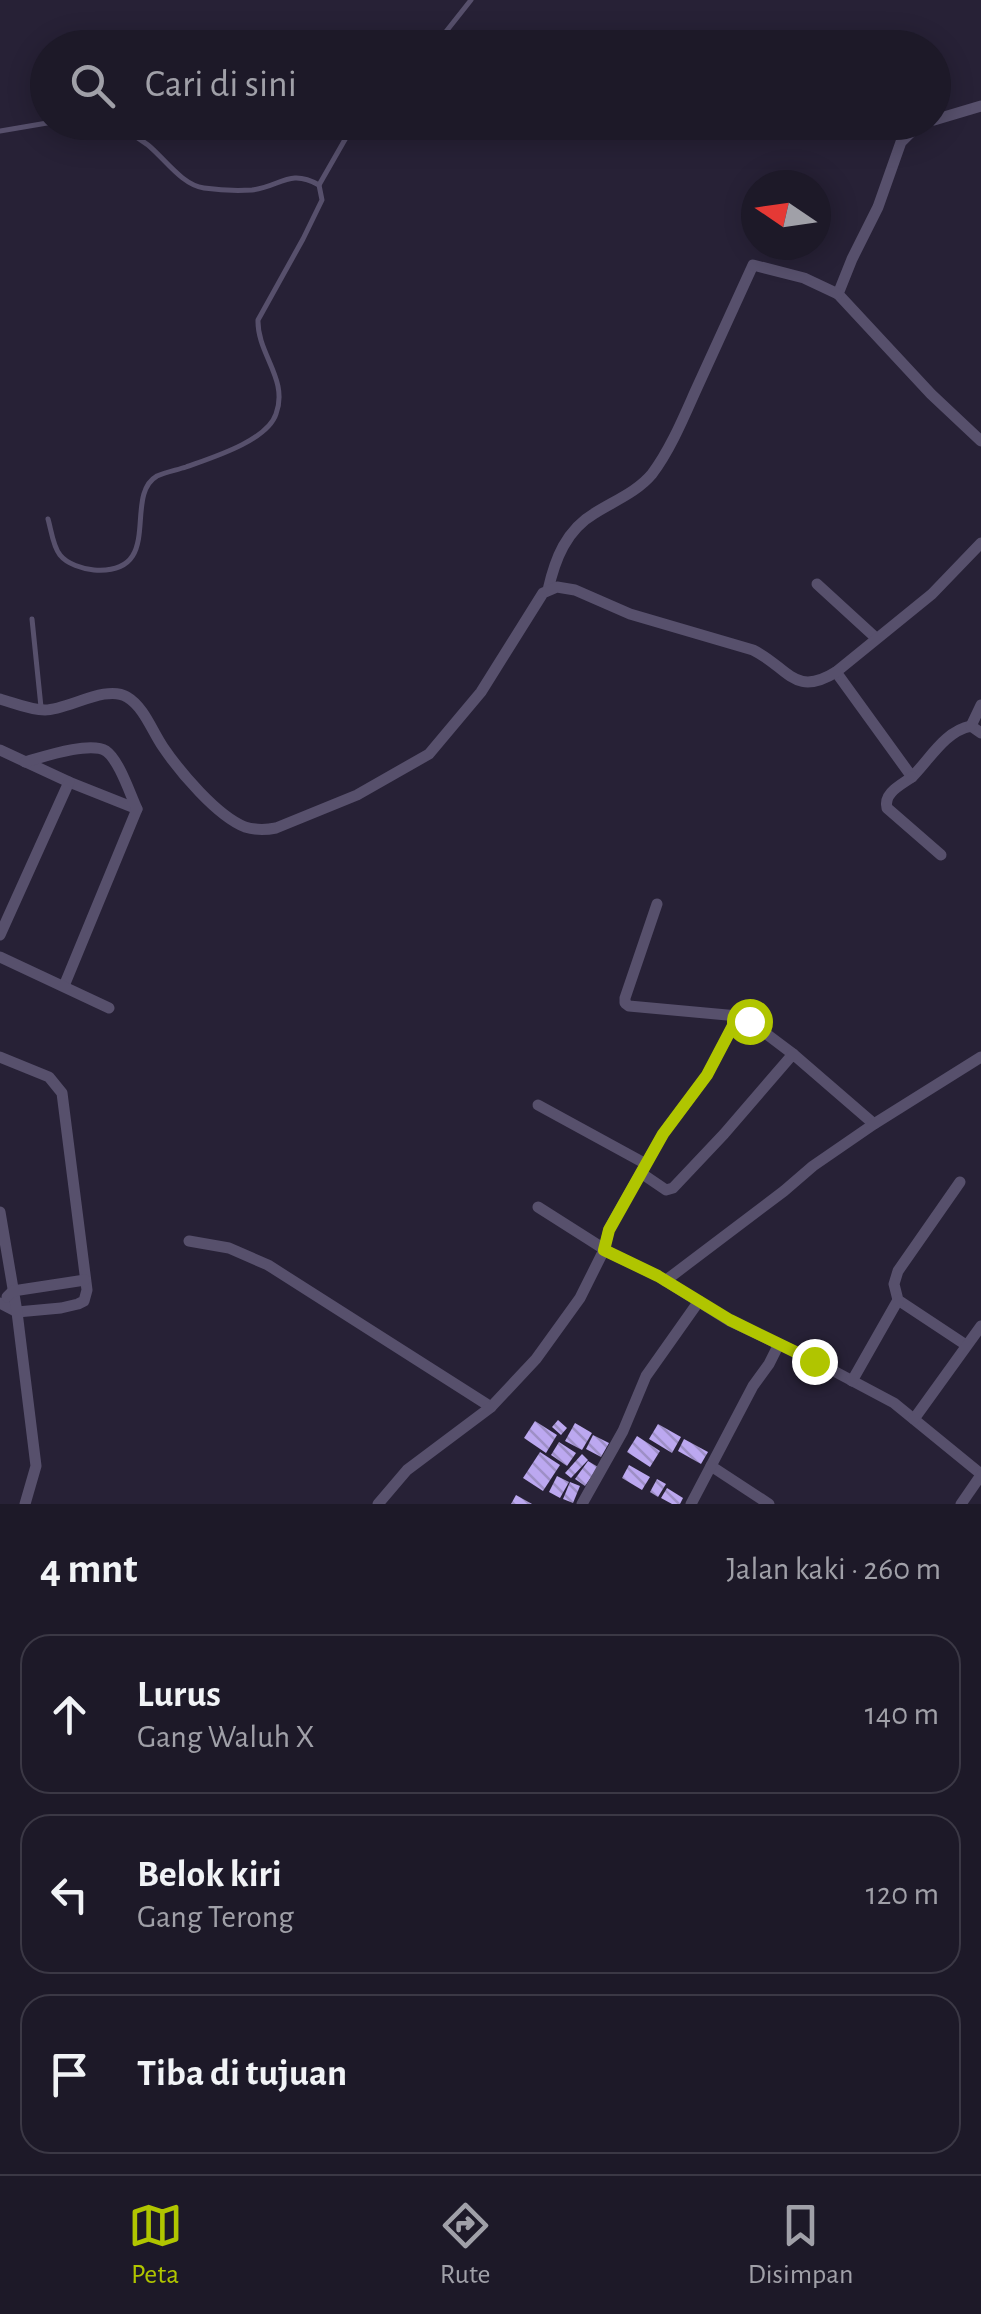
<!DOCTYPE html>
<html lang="id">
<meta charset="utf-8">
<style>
body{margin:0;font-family:"Alegreya Sans",sans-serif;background:#252230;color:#f1f3f6}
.compass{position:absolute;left:741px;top:170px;width:90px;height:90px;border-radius:50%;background:#1d1928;box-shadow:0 5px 25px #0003;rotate:283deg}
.stop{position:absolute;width:30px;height:30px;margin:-22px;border:8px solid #b0c500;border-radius:50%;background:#fff}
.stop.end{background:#b0c500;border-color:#fff;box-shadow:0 2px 10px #0008}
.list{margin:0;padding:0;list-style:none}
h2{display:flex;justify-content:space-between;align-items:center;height:130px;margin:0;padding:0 40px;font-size:42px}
h2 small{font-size:32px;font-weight:400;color:#a0a0a8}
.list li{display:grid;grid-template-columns:65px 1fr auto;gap:30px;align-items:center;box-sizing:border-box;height:160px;margin:0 20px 20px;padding:0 20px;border:2px solid #3b3845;border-radius:30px}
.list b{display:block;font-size:38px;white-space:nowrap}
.list p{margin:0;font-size:32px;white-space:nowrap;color:#a0a0a8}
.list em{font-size:32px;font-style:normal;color:#a0a0a8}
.icon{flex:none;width:55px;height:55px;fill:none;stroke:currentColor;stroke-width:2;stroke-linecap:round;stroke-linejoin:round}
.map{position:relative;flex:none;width:981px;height:1504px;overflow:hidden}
.search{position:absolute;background:#1d1928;box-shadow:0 5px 25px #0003;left:30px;right:30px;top:30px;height:110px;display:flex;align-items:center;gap:25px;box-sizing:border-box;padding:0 35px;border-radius:55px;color:#a0a0a8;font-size:38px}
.sheet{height:670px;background:#1d1928}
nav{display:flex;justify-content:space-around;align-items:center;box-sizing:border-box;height:140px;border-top:2px solid #3b3845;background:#1d1928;font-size:28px;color:#a0a0a8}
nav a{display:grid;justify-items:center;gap:5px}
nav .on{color:#b0c500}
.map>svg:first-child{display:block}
</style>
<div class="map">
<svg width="981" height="1504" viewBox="0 0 981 1504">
<defs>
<pattern id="building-back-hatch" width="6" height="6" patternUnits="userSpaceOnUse" patternTransform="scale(2.5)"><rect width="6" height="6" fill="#bca8f0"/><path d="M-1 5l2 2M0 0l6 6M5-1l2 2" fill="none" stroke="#9e8fc6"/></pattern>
</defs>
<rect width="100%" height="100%" fill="#272136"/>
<g fill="url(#building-back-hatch)">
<path d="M558,1420L567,1428L561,1435L552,1427Z"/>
<path d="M535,1421L557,1435L546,1453L524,1438Z"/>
<path d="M575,1423L592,1433L582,1450L565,1441Z"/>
<path d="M658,1424L681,1437L672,1453L649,1439Z"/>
<path d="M593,1435L609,1443L601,1457L586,1449Z"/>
<path d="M637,1436L660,1451L650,1467L627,1452Z"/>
<path d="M684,1439L708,1452L701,1464L678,1451Z"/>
<path d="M559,1442L576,1453L567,1466L551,1455Z"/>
<path d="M540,1452L560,1465L543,1491L523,1478Z"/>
<path d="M582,1454L588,1460L571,1478L565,1473Z"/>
<path d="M588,1461L598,1467L585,1486L575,1479Z"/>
<path d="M629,1465L650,1477L642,1490L622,1478Z"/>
<path d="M557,1476L569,1482L560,1498L549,1492Z"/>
<path d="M657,1479L666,1484L658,1497L650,1492Z"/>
<path d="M570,1482L580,1486L573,1503L563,1499Z"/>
<path d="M667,1488L683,1498L680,1504H672L661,1498Z"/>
<path d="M516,1495L532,1504H511Z"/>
</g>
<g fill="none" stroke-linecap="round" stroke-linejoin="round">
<g stroke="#57506c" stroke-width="5">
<path d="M433,48L471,0"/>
<path d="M99,122C117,126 134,134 148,145C165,159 182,185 204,188C218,190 237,191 252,190C280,187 289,168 319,185"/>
<path d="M0,131L53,122"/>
<path d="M48,519C51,529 53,547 60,555C67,564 83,569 94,570C166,575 122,496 157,476C166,472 177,470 186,467C211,458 267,441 276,414C289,379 257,354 258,320L303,239L322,200L319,185L355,122"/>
<path d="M32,619L41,707"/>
</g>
<g stroke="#57506c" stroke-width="11">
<path d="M934,120L981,106"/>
<path d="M927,122L913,130L901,142L878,207L852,259L838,294L931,394L981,441"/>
<path d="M817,584L876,638"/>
<path d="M548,590C555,559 566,530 595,513C614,501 637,492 652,474C670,450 683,419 695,392C714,350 734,307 753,265L804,278L838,294"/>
<path d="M836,672L912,777C930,759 945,731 971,726L981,733"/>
<path d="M0,699C14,703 30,710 45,710C68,710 106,684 127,697C144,707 152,731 163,747C180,772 217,816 245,827C255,830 266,830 276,828L357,795L429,754L481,692L543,593L557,587L575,590L630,614L753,650C788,667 794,698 836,672L932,594L981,543"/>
<path d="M971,726L981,705"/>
<path d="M0,750L69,782L137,809"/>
<path d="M25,762C43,757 90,741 106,751C119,760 130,794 137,809L64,986"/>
<path d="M912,777C901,785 883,793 887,808L941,855"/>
<path d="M657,904L625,998V1003L629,1006L738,1016L756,1026L793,1054"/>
<path d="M0,935L69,782"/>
<path d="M0,957L109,1008"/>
<path d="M0,1057L49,1077L62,1093L87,1290L84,1301L78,1304L61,1308L17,1312L0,1303"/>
<path d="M538,1105L646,1164"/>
<path d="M641,1173L666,1190L673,1188L724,1134L793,1054L874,1124"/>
<path d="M960,1182L898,1271L894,1284L898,1300L966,1345"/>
<path d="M538,1207L612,1254L658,1276L730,1321L815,1361L894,1403L981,1474"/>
<path d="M0,1212L17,1312L36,1466L25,1504"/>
<path d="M189,1241L229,1248L268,1265L491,1407"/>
<path d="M665,1281L784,1191L813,1166L874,1124L981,1057"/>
<path d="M7,1297L13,1291L85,1280"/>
<path d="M852,1381L898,1300"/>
<path d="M914,1419L981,1326"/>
<path d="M711,1466L769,1504"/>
<path d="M378,1504L407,1470L491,1407L536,1359L580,1298L604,1250L609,1229L663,1134L707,1075L738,1016"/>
<path d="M582,1504L623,1431L646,1376L699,1301"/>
<path d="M691,1504L753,1386L769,1364L779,1344"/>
<path d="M961,1504L981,1475"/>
</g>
</g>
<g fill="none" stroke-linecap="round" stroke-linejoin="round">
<path stroke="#b0c500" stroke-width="12" d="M749,1021L738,1016L707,1075L663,1134L609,1230L604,1250L658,1276L730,1320L814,1361"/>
</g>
</svg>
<svg class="compass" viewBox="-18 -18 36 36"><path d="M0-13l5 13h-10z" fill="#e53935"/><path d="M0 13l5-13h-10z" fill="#a0a0a8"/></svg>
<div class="stop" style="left:749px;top:1021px"></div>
<div class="stop end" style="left:814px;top:1361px"></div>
<div class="search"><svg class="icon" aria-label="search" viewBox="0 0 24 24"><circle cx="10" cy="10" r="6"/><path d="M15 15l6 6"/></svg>Cari di sini</div>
</div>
<section class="sheet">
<h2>4 mnt<small>Jalan kaki · 260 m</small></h2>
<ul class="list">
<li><svg class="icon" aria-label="ahead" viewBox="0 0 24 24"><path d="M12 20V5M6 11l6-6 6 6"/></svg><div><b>Lurus</b><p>Gang Waluh X</p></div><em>140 m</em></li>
<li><svg class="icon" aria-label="left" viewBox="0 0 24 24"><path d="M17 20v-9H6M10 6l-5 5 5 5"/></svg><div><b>Belok kiri</b><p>Gang Terong</p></div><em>120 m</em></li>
<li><svg class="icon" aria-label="arrive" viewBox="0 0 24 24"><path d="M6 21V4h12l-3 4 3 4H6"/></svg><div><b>Tiba di tujuan</b></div></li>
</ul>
</section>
<nav>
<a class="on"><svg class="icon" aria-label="map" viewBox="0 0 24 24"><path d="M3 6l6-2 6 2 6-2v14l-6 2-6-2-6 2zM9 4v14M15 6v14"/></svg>Peta</a>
<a><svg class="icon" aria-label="directions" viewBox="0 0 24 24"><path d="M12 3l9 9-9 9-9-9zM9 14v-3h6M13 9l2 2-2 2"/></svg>Rute</a>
<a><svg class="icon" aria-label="saved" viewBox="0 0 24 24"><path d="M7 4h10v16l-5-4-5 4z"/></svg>Disimpan</a>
</nav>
